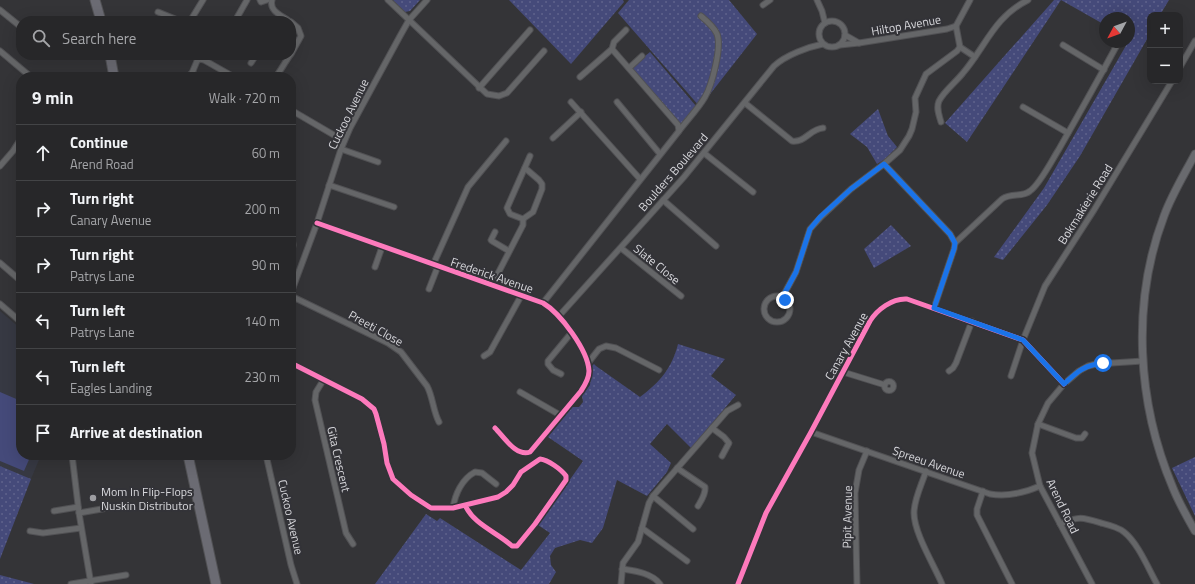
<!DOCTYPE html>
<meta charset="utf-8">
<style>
body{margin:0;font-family:"Titillium Web",sans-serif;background:#2f2f31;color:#f1f3f6}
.controls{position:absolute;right:12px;top:12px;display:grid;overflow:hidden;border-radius:8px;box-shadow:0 4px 16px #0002}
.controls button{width:36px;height:36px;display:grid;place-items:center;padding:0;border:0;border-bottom:1px solid #434446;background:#272729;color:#f1f3f6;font:20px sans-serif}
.compass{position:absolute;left:1099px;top:12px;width:36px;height:36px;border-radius:50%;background:#272729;box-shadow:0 4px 16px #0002;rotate:229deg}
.stop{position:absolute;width:12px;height:12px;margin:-9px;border:3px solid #1a73e8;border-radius:50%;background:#fff}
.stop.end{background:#1a73e8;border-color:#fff;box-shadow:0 1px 4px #0008}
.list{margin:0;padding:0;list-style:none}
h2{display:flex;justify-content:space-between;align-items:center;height:52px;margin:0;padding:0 16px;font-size:17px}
h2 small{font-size:13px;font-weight:400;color:#a4a5a8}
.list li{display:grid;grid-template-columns:26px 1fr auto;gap:12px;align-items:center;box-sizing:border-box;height:56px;padding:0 16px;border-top:1px solid #434446}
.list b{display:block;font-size:15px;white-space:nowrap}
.list p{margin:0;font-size:13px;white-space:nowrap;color:#a4a5a8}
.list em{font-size:13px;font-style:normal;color:#a4a5a8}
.icon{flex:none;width:22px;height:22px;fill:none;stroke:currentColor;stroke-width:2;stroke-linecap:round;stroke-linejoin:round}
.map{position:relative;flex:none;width:1195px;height:584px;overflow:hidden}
.search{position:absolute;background:#272729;box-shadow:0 4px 16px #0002;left:16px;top:16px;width:280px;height:44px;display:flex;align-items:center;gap:10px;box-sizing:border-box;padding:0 14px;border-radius:16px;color:#a4a5a8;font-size:15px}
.panel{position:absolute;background:#272729;box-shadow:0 4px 16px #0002;left:16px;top:72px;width:280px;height:388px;border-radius:16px}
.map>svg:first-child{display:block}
</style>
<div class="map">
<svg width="1195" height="584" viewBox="0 0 1195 584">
<defs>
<pattern id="green-dots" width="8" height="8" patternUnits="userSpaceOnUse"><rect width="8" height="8" fill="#454a7a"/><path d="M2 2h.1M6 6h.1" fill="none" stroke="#5f638c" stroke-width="1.8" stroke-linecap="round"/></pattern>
</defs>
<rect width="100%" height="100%" fill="#343437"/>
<path fill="#373943" d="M0,311L21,329V455H41L31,479L0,466Z"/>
<g fill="url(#green-dots)">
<path d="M393,0H420L410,11L405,12Z"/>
<path d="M509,0H623L624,2L571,64Z"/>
<path d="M629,0H729L757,34L700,107L618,13Z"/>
<path d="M1054,0H1169L1160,15H1150V34L1080,156L1047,205L1003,260L994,257L1044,188L1128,42H1129V18H1105V25L1061,0L967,142L945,123Z"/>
<path d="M650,52L696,106L681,125L633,69V66Z"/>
<path d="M878,109L888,136L897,147L885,159L877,164L867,147L850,134Z"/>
<path d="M891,225L911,246L874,268L864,249Z"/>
<path d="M678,344L725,359L711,376L736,395L691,448L667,424L650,444L671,463L667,472L647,496L617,480L603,528L592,543L580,540L555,548L550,556L551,565L556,572L549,584H375L426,514L437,521L440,518L521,570L550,533L538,525L583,461L548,437L572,407H579L583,402L582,396L590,385L592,366L594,364L596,366L640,397C660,382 672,368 678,344Z"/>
<path d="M1195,457V516L1172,468Z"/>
<path d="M0,466L31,479L0,559Z"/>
<path d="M0,575L34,584H0Z"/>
</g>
<path fill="#454a7a" d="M0,392L21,401V455H31L24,471L0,461Z"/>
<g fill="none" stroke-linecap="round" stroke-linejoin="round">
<defs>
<g id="street">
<path d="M260,0L261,2L267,0"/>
<path d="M272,0C269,11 281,15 289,21"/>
<path d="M388,0L487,94L499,96L507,93L544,51"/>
<path d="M817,0L822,11L825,23"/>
<path d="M763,5L770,0"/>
<path d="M0,10L21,27"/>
<path d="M158,12L180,21"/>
<circle cx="832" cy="34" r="13"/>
<path d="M189,21L192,18L203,0"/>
<path d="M235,21L247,0"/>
<path d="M291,22L298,28L301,36L291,54"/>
<path d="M845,35L859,43"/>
<path d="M840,45L859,43L947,29L956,26"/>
<path d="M1063,45L1104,70"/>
<path d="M960,47L975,57"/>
<path d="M612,49L614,42L626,30"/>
<path d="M0,51L31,77"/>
<path d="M251,63L256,55"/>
<path d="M1180,67L1195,41"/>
<path d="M629,68L642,56"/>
<path d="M192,73L199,77"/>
<path d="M187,77L192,73L197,61L200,59L204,60L234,77"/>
<path d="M276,77L290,55"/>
<path d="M479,88L530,30"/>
<path d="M571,102L640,179"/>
<path d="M617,102L660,154"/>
<path d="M745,103L792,141C805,143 810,129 823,128"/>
<path d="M1023,107L1068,133"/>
<path d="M291,110L344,141"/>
<path d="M941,122C939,115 936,108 939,101C944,91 956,82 963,73C986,46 994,17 1028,0"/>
<path d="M679,131C688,119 698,109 705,97C712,85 722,47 717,34C714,27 707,21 701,16"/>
<path d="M553,138L581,112"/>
<path d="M341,149L378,162"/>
<path d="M704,153L753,192"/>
<path d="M884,164L950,234L955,243L954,249L934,308"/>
<path d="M0,166L13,151L20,140"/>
<path d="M329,185L394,207"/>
<path d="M663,200L716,246"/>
<path d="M523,219L533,212L542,189V184L539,180L525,168"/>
<path d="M317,223L543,303C560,313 588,350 589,371C589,378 585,385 581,391L530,452C516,457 504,437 495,428"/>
<path d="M495,232L491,240L492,241L509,251"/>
<path d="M291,239C294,243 294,246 291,251"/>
<path d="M955,243L1002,199C1012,192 1022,198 1030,191C1040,184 1052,160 1059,149C1079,114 1098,80 1117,45"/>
<path d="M621,248L681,296"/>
<path d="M0,263L21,281"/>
<path d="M433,265L468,187L506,141"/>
<path d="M375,267L382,247"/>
<path d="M492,285L523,225V219L510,214L507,208L530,156"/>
<path d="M429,289L438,266"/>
<path d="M291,293L317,223L341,149L350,128L400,36L409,20L427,0"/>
<path d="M291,296L388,343L401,352L427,386C433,397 433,411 439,422"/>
<circle cx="777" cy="309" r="13"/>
<path d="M782,298L796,272L810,229L821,217L851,189L884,164L900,150L909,136L912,129L916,112L915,98L926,74L957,51L960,47L956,26L970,0"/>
<path d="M543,303L679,131L678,125L612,49L580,77"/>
<path d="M0,304L21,322"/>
<path d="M559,316L684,177L774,66C786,55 808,47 823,44"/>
<path d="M484,356L490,352L521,296"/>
<path d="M291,363L362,399L374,409L376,414L384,444L387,463L393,479L411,495L431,508H453L498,497L506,492L513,485L521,472L540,459C548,460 561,469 566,476V480L535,524L517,546H512C497,532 474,525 465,505"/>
<path d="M588,363L599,349L606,346L616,348L659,370"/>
<path d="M949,371L953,368L956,363L972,321"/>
<path d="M843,372L885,385"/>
<path d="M561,374L553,370L548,364V361L572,332"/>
<path d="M1011,376L1023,340L1045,286L1094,210L1172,81"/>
<path d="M324,379L316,392L315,400L346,533L353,544"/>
<circle cx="889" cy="386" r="4.5"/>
<path d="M520,392L560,415"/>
<path d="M1038,424L1076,438H1082L1085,434"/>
<path d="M712,428L724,437L729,443L722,456"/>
<path d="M811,432L990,494C1008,497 1024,493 1040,486"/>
<path d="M72,455L79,513L91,584"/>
<path d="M266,455L291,565L297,584"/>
<path d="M677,468L705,487C706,494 701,501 698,506"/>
<path d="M926,471C922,484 914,499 914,513C914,533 934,565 942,584"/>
<path d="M983,491L977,509V515L1012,584"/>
<path d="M653,496L693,529"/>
<path d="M453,508C455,494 462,479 475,472L482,473L496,484"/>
<path d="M54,511L78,507"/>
<path d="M79,513L113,507"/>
<path d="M1060,524C1079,516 1082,517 1101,523C1109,525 1118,527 1124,532C1138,543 1148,568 1157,584"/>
<path d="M642,528L687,561"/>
<path d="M30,531L43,533L81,528"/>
<path d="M622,569C635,571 652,573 660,584"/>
<path d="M71,584L126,575"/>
<path d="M621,584L623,563L638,542L649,503L653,496L727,411L738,405"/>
<path d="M738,584L766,513L811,432L870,321C877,310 892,298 907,299L1023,340L1064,384"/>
<path d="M857,584L855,493L859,470L867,451"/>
<path d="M1092,584L1040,486L1032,453L1038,424L1048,403L1064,384L1079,371L1088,366L1096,364L1143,361"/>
</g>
<path id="secondary" d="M1195,154C1184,175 1172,194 1164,216C1131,303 1137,403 1173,488C1179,503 1187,517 1195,531"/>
<g id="highway">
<path d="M95,0L101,21"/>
<path d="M110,55L114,77"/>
<path d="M188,455L216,584"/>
</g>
</defs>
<use href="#street" stroke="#515154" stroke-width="7"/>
<use href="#secondary" stroke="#515154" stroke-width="9"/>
<use href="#highway" stroke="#515154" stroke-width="11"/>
<use href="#street" stroke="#656668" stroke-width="5"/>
<use href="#secondary" stroke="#696a6e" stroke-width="7"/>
<use href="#highway" stroke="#6b6b73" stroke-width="9"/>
<defs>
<g id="cycleway">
<path d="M317,223L543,303C560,313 588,350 589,371C589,378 585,385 581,391L530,452C516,457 504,437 495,428"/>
<path d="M291,363L362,399L374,409L376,414L384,444L387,463L393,479L411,495L431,508H453L498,497L506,492L513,485L521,472L540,459C548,460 561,469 566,476V480L535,524L517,546H512C497,532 474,525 465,505"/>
<path d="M738,584L766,513L811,432L870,321C877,310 892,298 907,299L1023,340L1064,384"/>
</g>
</defs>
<use href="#cycleway" stroke="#333338" stroke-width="8"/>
<use href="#cycleway" stroke="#fd7abc" stroke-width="5"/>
</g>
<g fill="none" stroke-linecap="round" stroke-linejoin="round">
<path stroke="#1a73e8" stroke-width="5" d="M785,300L782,298L796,272L810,229L820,217L851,189L884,164L950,234L955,243L954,249L934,308L1023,340L1064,384C1077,372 1084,365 1103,363"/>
</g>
<circle fill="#9e9ea2" stroke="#333338" stroke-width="1.5" cx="93" cy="498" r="4"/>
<g text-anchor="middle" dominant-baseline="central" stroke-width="4" stroke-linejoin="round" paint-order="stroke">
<g font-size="12" fill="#d7d7db" stroke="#333338">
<text transform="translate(906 25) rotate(-10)">Hiltop Avenue</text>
<text transform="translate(348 114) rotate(-64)">Cuckoo Avenue</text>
<text transform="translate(673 172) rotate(-49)">Boulders Boulevard</text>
<text transform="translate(1085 204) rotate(-58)">Bokmakierie Road</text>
<text transform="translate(657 264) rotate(39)">Slate Close</text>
<text transform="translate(492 275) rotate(19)">Frederick Avenue</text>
<text transform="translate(376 328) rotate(29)">Preeti Close</text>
<text transform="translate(846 346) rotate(-61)">Canary Avenue</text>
<text transform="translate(339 459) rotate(77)">Gita Crescent</text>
<text transform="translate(929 462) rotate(19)">Spreeu Avenue</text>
<text transform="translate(1063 506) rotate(64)">Arend Road</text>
<text transform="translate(291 517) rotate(77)">Cuckoo Avenue</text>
<text transform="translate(847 517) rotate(-89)">Pipit Avenue</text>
</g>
<g font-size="12" fill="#d7d7db" stroke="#333338" text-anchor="start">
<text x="101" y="491">Mom In Flip-Flops<tspan x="101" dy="14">Nuskin Distributor</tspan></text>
</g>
</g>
</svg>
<div class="controls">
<button>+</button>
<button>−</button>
</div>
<svg class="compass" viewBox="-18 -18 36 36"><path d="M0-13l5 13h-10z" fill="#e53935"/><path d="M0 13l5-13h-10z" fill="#a4a5a8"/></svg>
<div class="stop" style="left:1103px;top:363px"></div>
<div class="stop end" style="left:785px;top:300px"></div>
<div class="search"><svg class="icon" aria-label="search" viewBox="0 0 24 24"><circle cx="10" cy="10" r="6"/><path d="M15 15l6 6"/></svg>Search here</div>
<section class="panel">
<h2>9 min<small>Walk · 720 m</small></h2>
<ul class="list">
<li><svg class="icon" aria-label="ahead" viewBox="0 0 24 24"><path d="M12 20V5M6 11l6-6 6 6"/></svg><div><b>Continue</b><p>Arend Road</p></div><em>60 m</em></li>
<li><svg class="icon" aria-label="right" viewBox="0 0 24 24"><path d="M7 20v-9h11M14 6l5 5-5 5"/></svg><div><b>Turn right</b><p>Canary Avenue</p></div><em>200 m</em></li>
<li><svg class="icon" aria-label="right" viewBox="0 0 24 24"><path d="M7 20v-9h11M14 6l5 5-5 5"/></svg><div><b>Turn right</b><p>Patrys Lane</p></div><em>90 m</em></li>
<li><svg class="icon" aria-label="left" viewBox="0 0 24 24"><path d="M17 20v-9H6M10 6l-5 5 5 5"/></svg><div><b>Turn left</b><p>Patrys Lane</p></div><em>140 m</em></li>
<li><svg class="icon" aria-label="left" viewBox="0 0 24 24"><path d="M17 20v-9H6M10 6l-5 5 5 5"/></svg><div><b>Turn left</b><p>Eagles Landing</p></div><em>230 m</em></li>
<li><svg class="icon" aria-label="arrive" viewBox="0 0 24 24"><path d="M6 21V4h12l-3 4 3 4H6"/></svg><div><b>Arrive at destination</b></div></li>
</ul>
</section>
</div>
